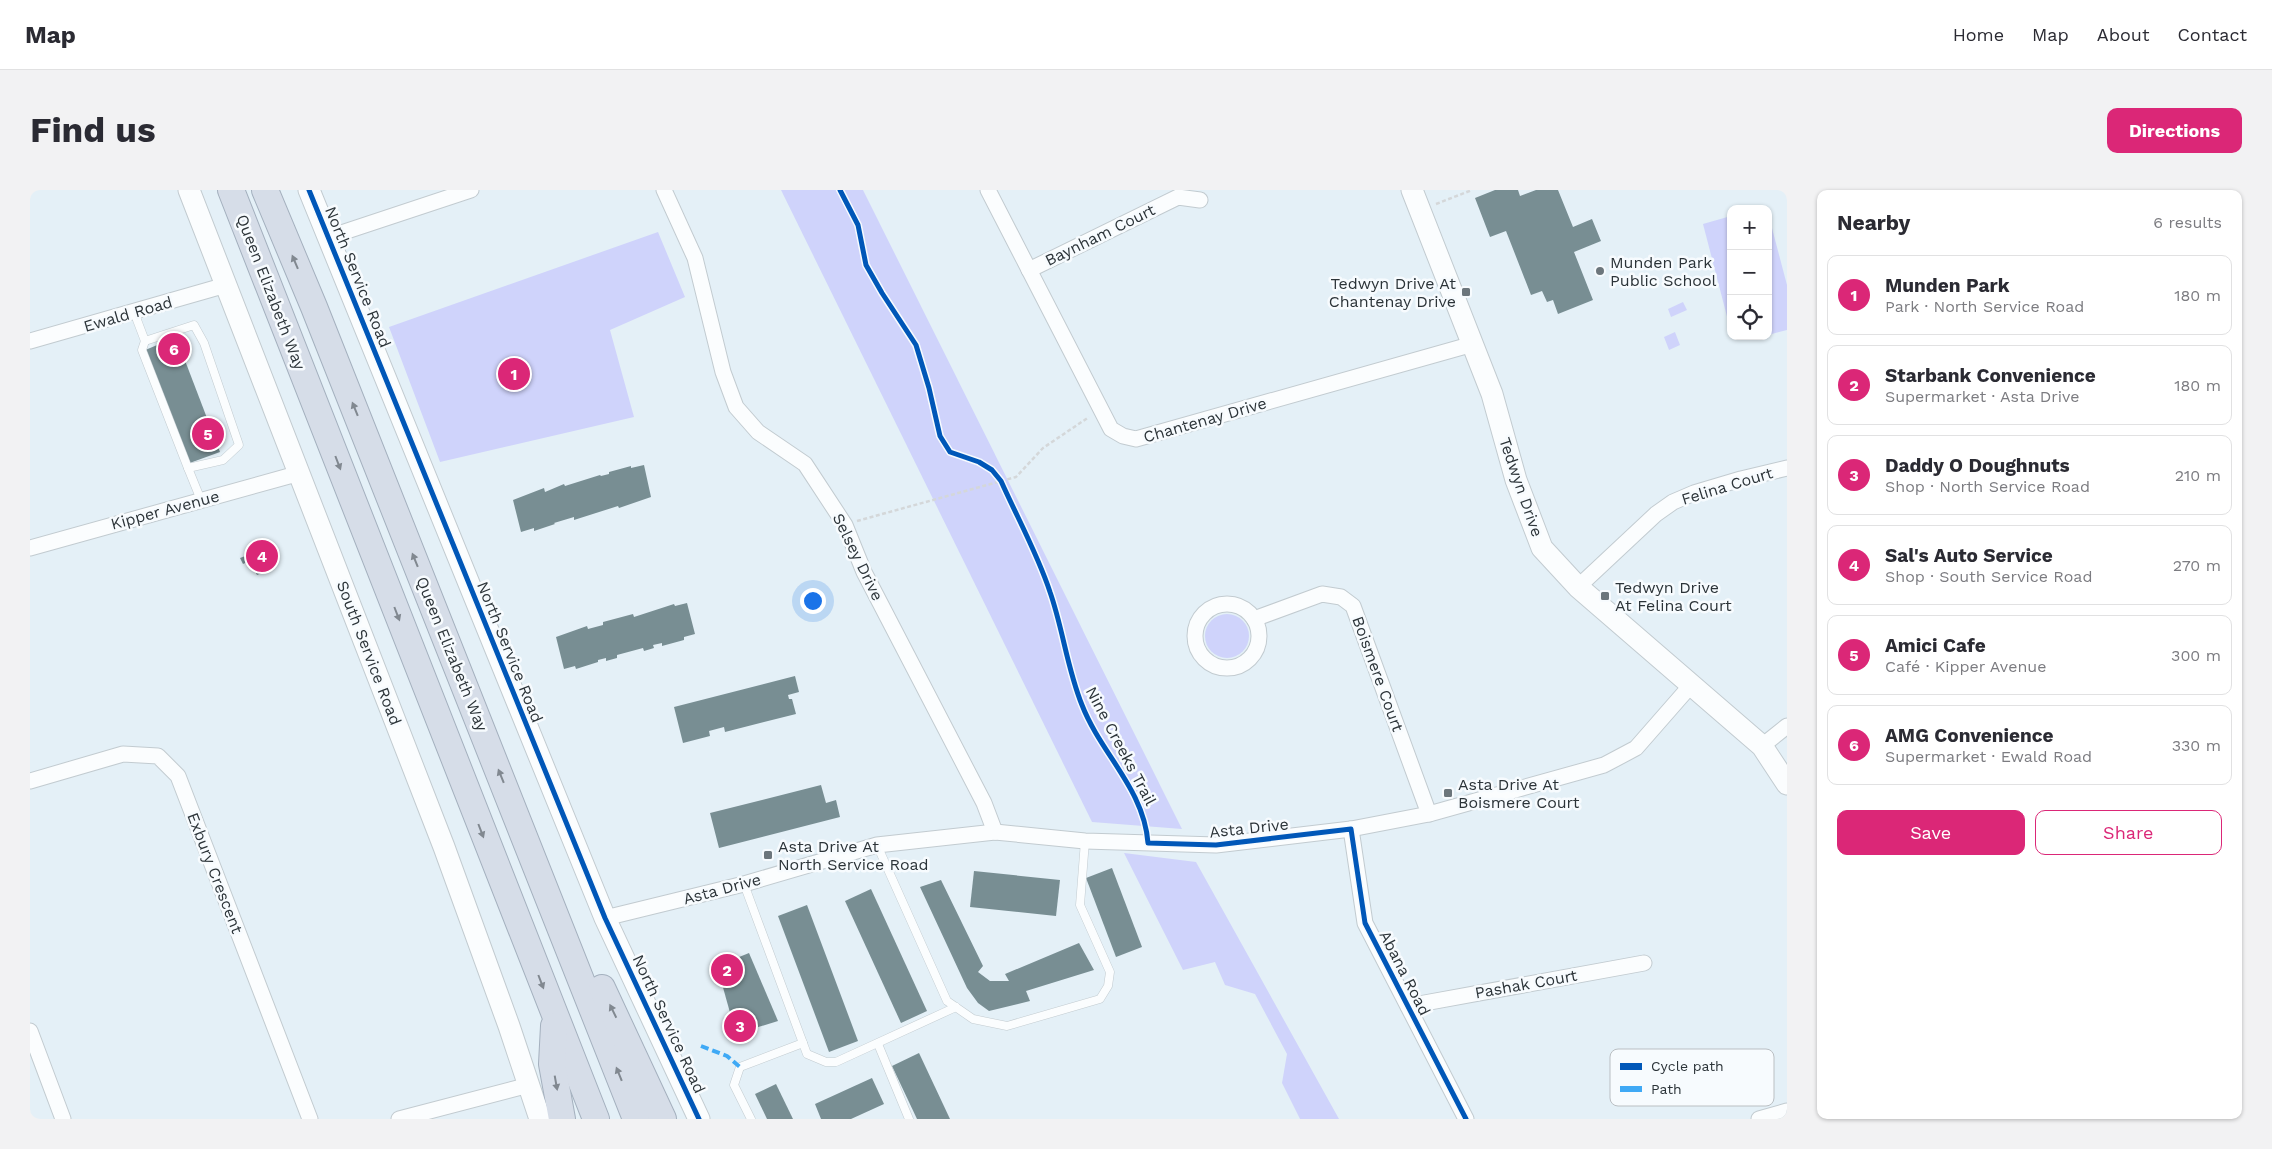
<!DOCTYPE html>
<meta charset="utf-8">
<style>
body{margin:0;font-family:"Work Sans",sans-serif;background:#f2f2f3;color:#2b2b33}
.controls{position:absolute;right:15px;top:15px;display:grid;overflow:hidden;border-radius:10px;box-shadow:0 1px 4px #0004}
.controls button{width:45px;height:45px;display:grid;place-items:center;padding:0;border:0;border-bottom:1px solid #e1e1e2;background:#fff;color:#2b2b33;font:25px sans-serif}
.you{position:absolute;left:782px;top:410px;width:18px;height:18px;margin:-12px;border:4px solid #fff;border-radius:50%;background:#1a73e8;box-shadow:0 0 0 8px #1a73e833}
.badge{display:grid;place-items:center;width:32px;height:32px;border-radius:50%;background:#db2777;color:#fff;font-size:16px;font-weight:700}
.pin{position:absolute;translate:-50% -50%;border:2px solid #fff;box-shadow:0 1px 5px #0006}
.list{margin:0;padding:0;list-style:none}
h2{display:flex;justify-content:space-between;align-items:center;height:65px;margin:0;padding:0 20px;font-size:21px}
h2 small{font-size:16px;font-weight:400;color:#7c7c81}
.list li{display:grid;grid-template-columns:32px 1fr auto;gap:15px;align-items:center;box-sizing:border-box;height:80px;margin:0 10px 10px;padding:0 10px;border:1px solid #e1e1e2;border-radius:10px}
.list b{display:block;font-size:19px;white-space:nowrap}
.list p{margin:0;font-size:16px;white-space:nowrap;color:#7c7c81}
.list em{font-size:16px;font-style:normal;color:#7c7c81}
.actions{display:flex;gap:10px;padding:15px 20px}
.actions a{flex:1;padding:11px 0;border:1px solid #db2777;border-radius:10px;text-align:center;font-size:18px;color:#db2777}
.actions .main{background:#db2777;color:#fff}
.icon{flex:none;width:28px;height:28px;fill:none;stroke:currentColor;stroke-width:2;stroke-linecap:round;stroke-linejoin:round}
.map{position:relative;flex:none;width:1757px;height:929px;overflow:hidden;border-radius:10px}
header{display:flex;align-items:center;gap:30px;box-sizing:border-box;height:70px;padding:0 25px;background:#fff;border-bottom:1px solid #e1e1e2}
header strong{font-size:24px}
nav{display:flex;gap:28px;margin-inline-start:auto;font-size:18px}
.intro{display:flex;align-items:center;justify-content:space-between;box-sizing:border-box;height:120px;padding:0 30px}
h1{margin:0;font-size:35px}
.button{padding:12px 22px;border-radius:10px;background:#db2777;color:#fff;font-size:18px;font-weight:700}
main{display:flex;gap:30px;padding:0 30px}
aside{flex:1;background:#fff;border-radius:10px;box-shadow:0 1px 4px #0004}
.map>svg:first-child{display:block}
</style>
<header>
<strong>Map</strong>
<nav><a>Home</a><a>Map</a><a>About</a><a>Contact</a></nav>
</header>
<div class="intro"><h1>Find us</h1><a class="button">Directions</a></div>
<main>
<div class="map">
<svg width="1757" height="929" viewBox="0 0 1757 929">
<rect width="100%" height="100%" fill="#e4f0f7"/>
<g fill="#cfd3fb">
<path d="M751,0H833L1152,639L1062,632Z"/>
<path d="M1738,23L1757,95V140L1738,145Z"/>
<path d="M1701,26V142L1673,34Z"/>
<path d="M628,42L655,107L580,140L604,227L410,272L359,137Z"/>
<path d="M1653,112L1657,120L1641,127L1638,119Z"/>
<path d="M1645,142L1650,155L1639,160L1634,147Z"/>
<circle cx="1197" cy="446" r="22"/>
<path d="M1094,663L1166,672L1309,929H1270L1252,893L1257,864L1225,804L1195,795L1185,772L1153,780Z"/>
</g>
<g fill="#788e93">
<path d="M1465,0H1488L1490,6L1506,0H1528L1543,37L1562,29L1571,51L1544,62L1563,110L1528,124L1523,110L1517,112L1512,101L1501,105L1476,41L1460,47L1445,8Z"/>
<path d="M146,147L190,262L157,274L113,161Z"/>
<path d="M614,275L621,307L589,318L588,316L544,330V327L524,333L525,334L504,341V338L491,342L483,310L514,298L515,302L534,294L535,296L570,285L571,286L579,284V282L601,276V278Z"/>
<path d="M234,353L244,378L227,385L220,371L213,374L210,368L218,365L216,360Z"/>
<path d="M657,413L665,444L654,447V450L632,456V453L623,455L624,458L614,461L613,458L587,465V468L576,471V468L568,470V472L546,479L545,476L534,479L526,447L557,436L558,439L573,435V432L603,424L604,427L644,414L645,416Z"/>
<path d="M765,486L769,502L758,505L759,509H762L766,524L695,542L694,537L679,541L680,546L653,553L644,517Z"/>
<path d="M791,595L796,613L806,610L810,627L689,658L680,623Z"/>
<path d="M1082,678L1112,757L1086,767L1056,688Z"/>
<path d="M944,681L1030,690L1026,726L940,717Z"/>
<path d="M911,690L953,776L948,782L960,791H979L975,784L1049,753L1064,780L996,801L1000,811L959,821L948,813L937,798L890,697Z"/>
<path d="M841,699L897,821L871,833L815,711Z"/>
<path d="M777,715L828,851L799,862L748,726Z"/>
<path d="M719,763L748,831L706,844L687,776Z"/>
<path d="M889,863L920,929H887L862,876Z"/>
<path d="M842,888L854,914L821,929H791L785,914Z"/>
<path d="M746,894L763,929H737L725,904Z"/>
</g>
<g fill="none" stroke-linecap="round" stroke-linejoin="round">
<defs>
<g id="lane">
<path d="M104,122L115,151L164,135L174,153L209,255L193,270L158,278L171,310"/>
<path d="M115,151L112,160L158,278"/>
<path d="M847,655L917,811L943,829L977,836L1070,809L1078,796L1080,782L1050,715L1055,651"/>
<path d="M714,694L777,864L796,872H806L926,817"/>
<path d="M848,854L879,929"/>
<path d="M721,929L704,895L710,877L773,853"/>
</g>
<g id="street">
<path d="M634,0L665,68L693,182L706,217L728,242L775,274L815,335L834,382L954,613L965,642"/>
<path d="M958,0L1081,239L1093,246L1106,249L1443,154"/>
<path d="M299,47L441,0"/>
<path d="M999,80L1148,7L1170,10"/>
<path d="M0,151L196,95"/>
<path d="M0,358L270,283"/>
<path d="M1548,397L1626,324L1643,312L1664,303L1711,289L1757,278"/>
<circle cx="1197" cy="446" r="32"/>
<path d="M1224,429L1292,404L1311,407L1323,416L1399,624"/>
<path d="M1732,556L1757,536"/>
<path d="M0,591L93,564L128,566L148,586L280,929"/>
<path d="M1321,639L1335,733L1436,929"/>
<path d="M575,728L714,694L847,655L965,642L1055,651L1186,655L1321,639L1399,624L1574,575L1606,558L1662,494"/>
<path d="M1378,816L1614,773"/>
<path d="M0,841L33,929"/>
<path d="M369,929L499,895"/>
<path d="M1729,929L1757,921"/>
</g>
<g id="secondary">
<path d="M159,0L414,657L479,836L510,929"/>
<path d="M279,0L575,728L669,929"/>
<path d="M1382,0L1462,204L1486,290L1512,358L1548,397L1732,556L1757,594"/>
</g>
<g id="highway">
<path d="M201,0L566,929"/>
<path d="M235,0L284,117L606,929"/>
<path d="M572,798L633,929"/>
<path d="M524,836L522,874L532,929"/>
</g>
</defs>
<use href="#lane" stroke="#c2cbd0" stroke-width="9"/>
<use href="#street" stroke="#c2cbd0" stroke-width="17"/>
<use href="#secondary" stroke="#c2cbd0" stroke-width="23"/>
<use href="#highway" stroke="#a4b0be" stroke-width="28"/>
<g stroke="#d4d7d9" stroke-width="2.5" stroke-dasharray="4 2.5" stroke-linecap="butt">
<path d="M1406,14L1442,0"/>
<path d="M827,331L986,287L1013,258L1059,227"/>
</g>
<use href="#lane" stroke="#fbfdfe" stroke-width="8"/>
<use href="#street" stroke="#fbfdfe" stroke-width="15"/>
<use href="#secondary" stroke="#fbfdfe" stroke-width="21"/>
<use href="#highway" stroke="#d6dde8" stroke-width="26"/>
<path stroke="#3fa9f5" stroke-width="4" stroke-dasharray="8 4" stroke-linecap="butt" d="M671,856L697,866L710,877"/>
<defs>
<g id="cycleway">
<path d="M279,0L575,728L669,929"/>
<path d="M810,0L828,35L836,75L852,103L886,155L899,198L910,246L920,262L949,272L962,280L971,291C987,327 1008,365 1020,402C1033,439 1037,478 1052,515C1071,564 1114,599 1118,653L1186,655L1321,639L1335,733L1436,929"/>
</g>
</defs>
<use href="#cycleway" stroke="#f7fbfe" stroke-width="8"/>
<use href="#cycleway" stroke="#0057b8" stroke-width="5"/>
</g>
<defs><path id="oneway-solid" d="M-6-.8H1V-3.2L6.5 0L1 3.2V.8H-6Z" transform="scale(1.25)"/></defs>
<g fill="#818890">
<use href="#oneway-solid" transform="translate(265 72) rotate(-113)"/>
<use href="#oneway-solid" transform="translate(325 219) rotate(-112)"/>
<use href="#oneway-solid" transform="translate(308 273) rotate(69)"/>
<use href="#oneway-solid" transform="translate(385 370) rotate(-112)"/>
<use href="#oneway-solid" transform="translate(367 424) rotate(69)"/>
<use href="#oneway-solid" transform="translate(471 586) rotate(-112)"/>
<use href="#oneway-solid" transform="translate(451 641) rotate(69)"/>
<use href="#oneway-solid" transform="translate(511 792) rotate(69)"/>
<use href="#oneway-solid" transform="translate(583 821) rotate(-116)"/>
<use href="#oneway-solid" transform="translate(589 884) rotate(-112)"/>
<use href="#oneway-solid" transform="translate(526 893) rotate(80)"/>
</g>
<g fill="#6c767c" stroke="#f7fbfe" stroke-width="2">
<circle cx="1570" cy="81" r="5"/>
<rect x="1431" y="97" width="10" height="10" rx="2.5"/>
<rect x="1570" y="401" width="10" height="10" rx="2.5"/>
<rect x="1413" y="598" width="10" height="10" rx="2.5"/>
<rect x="733" y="660" width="10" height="10" rx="2.5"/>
</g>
<g text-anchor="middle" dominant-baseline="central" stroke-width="5" stroke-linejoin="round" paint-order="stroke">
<g font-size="16" fill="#2c3439" stroke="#f7fbfe">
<text transform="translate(1070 45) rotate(-26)">Baynham Court</text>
<text transform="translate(328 87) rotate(68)">North Service Road</text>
<text transform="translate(241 102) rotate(69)">Queen Elizabeth Way</text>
<text transform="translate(98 124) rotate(-16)">Ewald Road</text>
<text transform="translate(1175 230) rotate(-16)">Chantenay Drive</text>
<text transform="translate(1697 296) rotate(-17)">Felina Court</text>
<text transform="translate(1491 297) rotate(71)">Tedwyn Drive</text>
<text transform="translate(135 320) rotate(-15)">Kipper Avenue</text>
<text transform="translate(828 367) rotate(64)">Selsey Drive</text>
<text transform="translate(480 462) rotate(68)">North Service Road</text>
<text transform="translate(339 463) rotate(69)">South Service Road</text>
<text transform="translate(422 464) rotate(68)">Queen Elizabeth Way</text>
<text transform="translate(1348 484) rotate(70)">Boismere Court</text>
<text transform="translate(1091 556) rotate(62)">Nine Creeks Trail</text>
<text transform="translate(1219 638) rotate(-6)">Asta Drive</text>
<text transform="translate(185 683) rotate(69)">Exbury Crescent</text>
<text transform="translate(692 699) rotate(-15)">Asta Drive</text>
<text transform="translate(1375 783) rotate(63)">Abana Road</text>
<text transform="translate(1496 794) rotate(-10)">Pashak Court</text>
<text transform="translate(639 834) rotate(65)">North Service Road</text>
</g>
<g font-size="16" fill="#2c3439" stroke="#f7fbfe" text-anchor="start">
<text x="1580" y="72">Munden Park<tspan x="1580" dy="18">Public School</tspan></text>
<text x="1426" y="93" text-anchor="end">Tedwyn Drive At<tspan x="1426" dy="18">Chantenay Drive</tspan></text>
<text x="1585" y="397">Tedwyn Drive<tspan x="1585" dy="18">At Felina Court</tspan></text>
<text x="1428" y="594">Asta Drive At<tspan x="1428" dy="18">Boismere Court</tspan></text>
<text x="748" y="656">Asta Drive At<tspan x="748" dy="18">North Service Road</tspan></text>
</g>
</g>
<rect x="1580" y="859" width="164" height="57" rx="8" fill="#f7fbfe" stroke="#babfc3" stroke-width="1"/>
<rect x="1590" y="873" width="22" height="7" fill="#0057b8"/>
<rect x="1590" y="896" width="22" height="6" fill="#3fa9f5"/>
<g font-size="14" fill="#2c3439">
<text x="1621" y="881">Cycle path</text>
<text x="1621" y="904">Path</text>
</g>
</svg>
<div class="controls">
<button>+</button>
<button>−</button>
<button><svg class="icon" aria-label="locate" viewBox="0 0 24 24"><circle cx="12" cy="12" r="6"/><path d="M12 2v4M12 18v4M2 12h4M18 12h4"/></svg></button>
</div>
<div class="you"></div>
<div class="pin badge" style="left:484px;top:184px">1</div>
<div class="pin badge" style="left:697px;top:780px">2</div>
<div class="pin badge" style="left:710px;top:836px">3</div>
<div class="pin badge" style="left:232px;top:366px">4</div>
<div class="pin badge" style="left:178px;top:244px">5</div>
<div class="pin badge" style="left:144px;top:159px">6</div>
</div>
<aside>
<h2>Nearby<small>6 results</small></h2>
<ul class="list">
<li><span class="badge">1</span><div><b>Munden Park</b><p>Park · North Service Road</p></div><em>180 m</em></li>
<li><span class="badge">2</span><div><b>Starbank Convenience</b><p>Supermarket · Asta Drive</p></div><em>180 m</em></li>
<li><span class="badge">3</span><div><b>Daddy O Doughnuts</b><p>Shop · North Service Road</p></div><em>210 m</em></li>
<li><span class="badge">4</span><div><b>Sal's Auto Service</b><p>Shop · South Service Road</p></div><em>270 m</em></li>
<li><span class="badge">5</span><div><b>Amici Cafe</b><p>Café · Kipper Avenue</p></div><em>300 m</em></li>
<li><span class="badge">6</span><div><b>AMG Convenience</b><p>Supermarket · Ewald Road</p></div><em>330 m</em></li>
</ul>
<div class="actions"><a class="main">Save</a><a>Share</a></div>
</aside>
</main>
